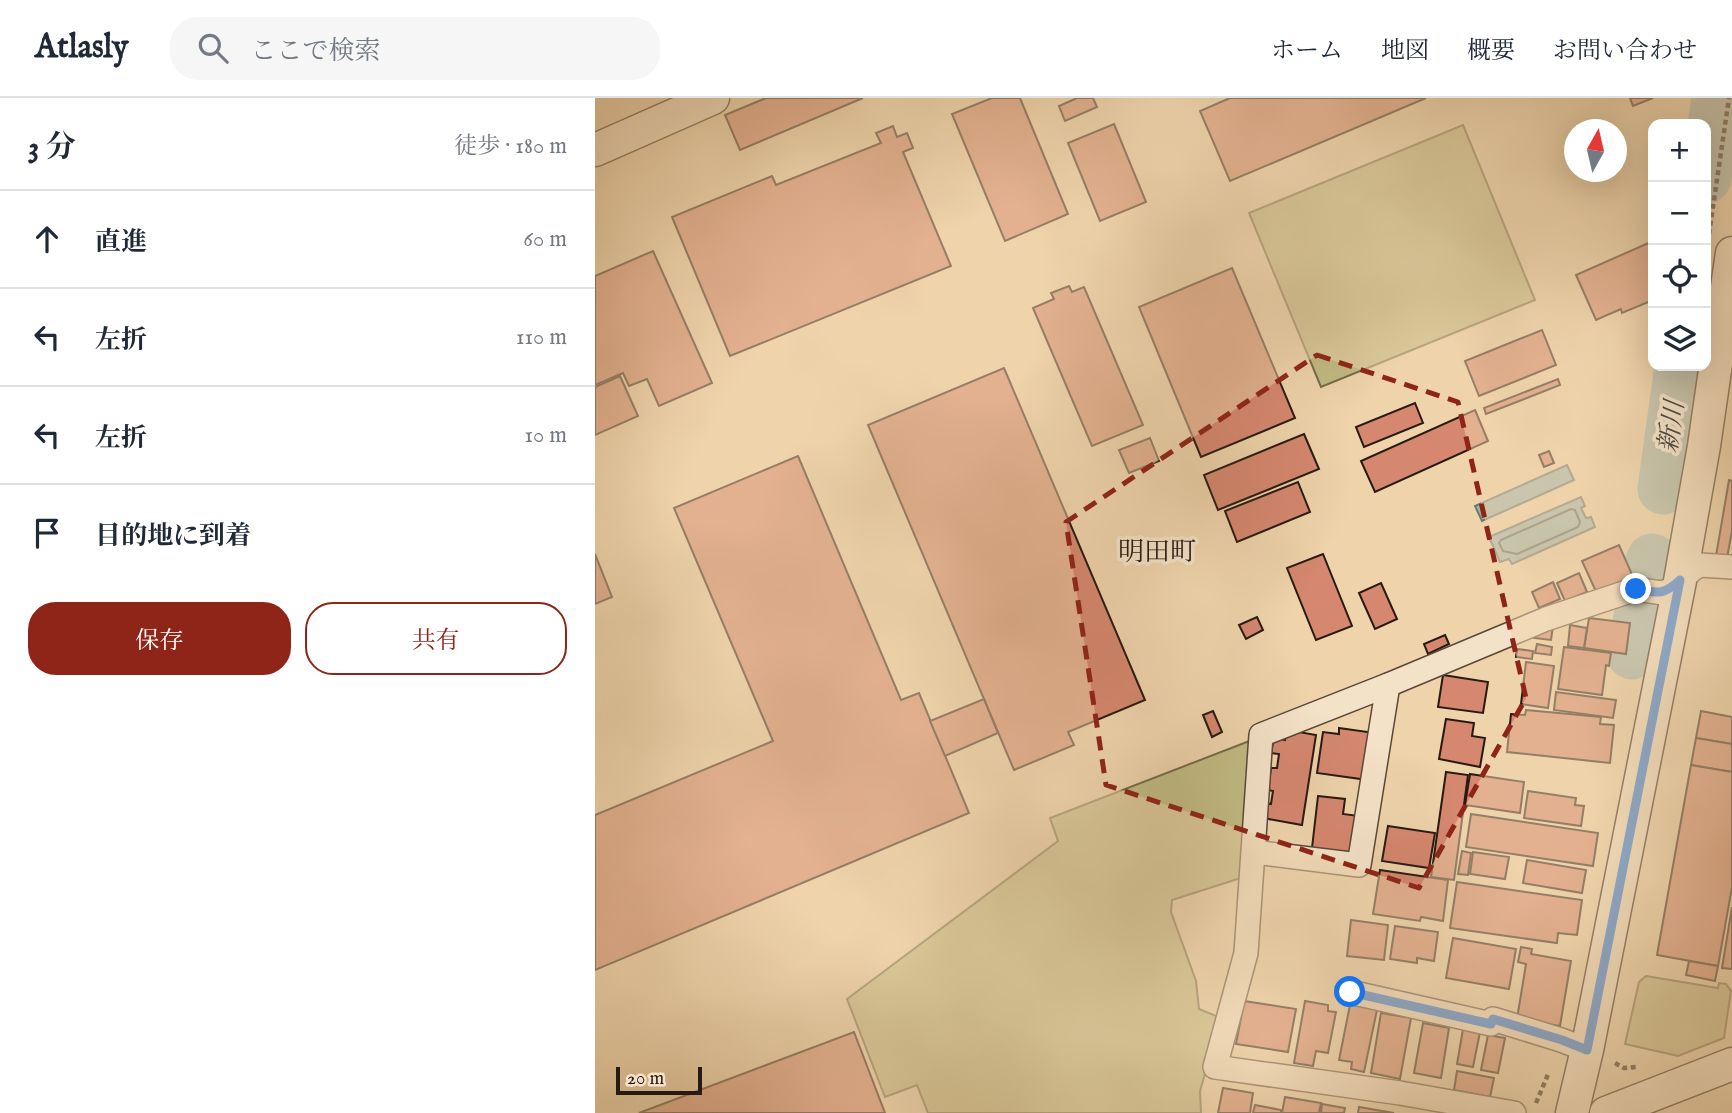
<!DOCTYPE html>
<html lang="ja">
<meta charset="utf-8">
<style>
body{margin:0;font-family:"IM FELL English","Noto Serif JP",serif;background:#f6f6f7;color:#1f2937}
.controls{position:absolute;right:21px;top:21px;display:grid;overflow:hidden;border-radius:14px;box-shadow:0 7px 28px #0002}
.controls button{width:63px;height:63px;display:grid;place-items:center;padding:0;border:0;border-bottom:2px solid #e0e1e3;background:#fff;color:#1f2937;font:35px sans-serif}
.compass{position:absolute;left:969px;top:21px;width:63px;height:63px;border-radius:50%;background:#fff;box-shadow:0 7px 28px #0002;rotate:8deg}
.scale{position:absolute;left:21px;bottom:18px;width:86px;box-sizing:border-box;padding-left:7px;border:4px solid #271a13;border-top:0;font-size:19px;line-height:24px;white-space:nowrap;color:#271a13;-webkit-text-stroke:5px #f4e2c8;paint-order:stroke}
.stop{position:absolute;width:21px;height:21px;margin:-16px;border:5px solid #1a73e8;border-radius:50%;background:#fff}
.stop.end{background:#1a73e8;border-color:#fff;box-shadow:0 2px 7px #0008}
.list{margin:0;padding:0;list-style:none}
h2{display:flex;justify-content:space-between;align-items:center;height:91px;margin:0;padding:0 28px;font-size:30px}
h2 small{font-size:23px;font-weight:400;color:#747a83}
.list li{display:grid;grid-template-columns:46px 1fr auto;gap:21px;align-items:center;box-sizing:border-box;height:98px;padding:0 28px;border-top:2px solid #e0e1e3}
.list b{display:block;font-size:26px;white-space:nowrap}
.list em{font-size:23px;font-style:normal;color:#747a83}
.actions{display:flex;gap:14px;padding:21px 28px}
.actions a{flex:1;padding:16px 0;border:2px solid #8f2418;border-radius:28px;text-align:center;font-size:24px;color:#8f2418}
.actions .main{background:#8f2418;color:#fff}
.icon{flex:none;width:38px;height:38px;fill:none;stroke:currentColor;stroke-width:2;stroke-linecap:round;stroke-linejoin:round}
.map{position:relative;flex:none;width:1137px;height:1015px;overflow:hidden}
header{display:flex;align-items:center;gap:42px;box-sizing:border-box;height:98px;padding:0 35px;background:#fff;border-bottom:2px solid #e0e1e3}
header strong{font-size:33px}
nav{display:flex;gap:38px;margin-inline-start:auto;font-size:24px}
.search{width:490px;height:63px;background:#f6f6f7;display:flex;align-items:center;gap:18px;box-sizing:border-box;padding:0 24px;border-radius:28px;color:#747a83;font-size:26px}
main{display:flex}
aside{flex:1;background:#fff}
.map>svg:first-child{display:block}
</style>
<header>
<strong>Atlasly</strong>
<div class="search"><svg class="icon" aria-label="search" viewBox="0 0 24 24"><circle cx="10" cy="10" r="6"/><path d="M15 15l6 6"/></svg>ここで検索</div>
<nav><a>ホーム</a><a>地図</a><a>概要</a><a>お問い合わせ</a></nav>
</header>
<main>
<aside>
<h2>3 分<small>徒歩 · 180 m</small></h2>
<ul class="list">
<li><svg class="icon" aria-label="ahead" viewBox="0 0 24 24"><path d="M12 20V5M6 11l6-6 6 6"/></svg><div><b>直進</b></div><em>60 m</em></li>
<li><svg class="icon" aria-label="left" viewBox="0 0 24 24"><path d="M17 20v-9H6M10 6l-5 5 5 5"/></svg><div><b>左折</b></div><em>110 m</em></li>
<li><svg class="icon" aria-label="left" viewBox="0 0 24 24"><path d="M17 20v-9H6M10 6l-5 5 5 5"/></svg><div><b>左折</b></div><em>10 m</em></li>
<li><svg class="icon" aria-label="arrive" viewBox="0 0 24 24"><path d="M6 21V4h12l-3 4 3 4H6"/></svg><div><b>目的地に到着</b></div></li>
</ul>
<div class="actions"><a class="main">保存</a><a>共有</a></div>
</aside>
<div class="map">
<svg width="1137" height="1015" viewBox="0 0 1137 1015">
<rect width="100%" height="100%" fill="#eed3ab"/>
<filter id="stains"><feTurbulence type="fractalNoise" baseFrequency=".00286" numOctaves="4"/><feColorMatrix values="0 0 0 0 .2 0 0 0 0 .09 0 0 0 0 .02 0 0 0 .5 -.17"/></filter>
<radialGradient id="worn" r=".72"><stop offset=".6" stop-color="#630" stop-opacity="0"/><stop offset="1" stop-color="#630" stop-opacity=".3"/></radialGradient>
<g fill="#c1ba83" stroke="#746a4b" stroke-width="2">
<path d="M868,27L940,202L726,289L654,115Z"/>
<path d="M657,642L649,779L577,802L576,814L601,883L604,911L626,920L605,993L606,1015H333L322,987L290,999L252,901L463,743L455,720Z"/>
<path d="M1051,878L1123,890L1124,885L1131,886L1136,893L1129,940L1083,958L1030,946L1044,884Z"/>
</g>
<g fill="#9bb7b0" stroke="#6d7871" stroke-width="2">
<path d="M972,367L979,382L887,423L880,408Z"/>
<path d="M986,399L990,408L986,410L991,420L996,419L1000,429L917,466L914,461L905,464L894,439Z"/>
</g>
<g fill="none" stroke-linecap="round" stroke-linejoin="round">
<path stroke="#616862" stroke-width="2" d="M976,411L980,412L985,424L983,429L922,456L908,453L904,445L906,442Z"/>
<g stroke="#9bb7b0" stroke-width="51">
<path d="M1111,80L1122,0"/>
<path d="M1068,391L1085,268"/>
<path d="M1048,484L1057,461"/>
<path d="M1037,556L1047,503"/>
</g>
</g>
<g fill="#d5876f" stroke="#271a13" stroke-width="2">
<path d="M171,0H268L145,52L130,17Z"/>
<path d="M397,0H425L473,116L410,143L357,16Z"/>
<path d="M482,0H498L502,9L470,23L464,8Z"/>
<path d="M635,0H831L635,83L605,13Z"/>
<path d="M1035,0H1058L1038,8Z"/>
<path d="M519,26L551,104L505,123L473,45Z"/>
<path d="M298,28L302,39L312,35L318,50L308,54L356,168L135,258L77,119L177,78L181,87L286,45L281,35Z"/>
<path d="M1058,143V202L1027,215L1026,211L1001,222L981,177Z"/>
<path d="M58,153L117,285L64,308L52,281L34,288L28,275L0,287V178Z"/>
<path d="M637,170L700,320L606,359L544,209Z"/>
<path d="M474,188L477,194L489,189L548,327L497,348L438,210L459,201L456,195Z"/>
<path d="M947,232L961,267L884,298L870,263Z"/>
<path d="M409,270L550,602L473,634L479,647L419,672L273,327Z"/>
<path d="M25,278L43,318L0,337V289Z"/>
<path d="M963,281L965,287L891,316L889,310Z"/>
<path d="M820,305L828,325L769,349L761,329Z"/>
<path d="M880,312L893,343L780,394L766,363Z"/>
<path d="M709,336L724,371L623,412L609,377Z"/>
<path d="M555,340L564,363L534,375L524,352Z"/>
<path d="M954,353L959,365L949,369L944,357Z"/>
<path d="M203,358L306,602L324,595L374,715L0,872V717L178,643L79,410Z"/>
<path d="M1134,382L1137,383V433L1132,460L1121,458Z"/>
<path d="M703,384L715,414L642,444L630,413Z"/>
<path d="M1024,447L1039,481L1003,498L987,463Z"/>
<path d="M0,456L17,499L0,506Z"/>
<path d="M728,456L757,528L721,542L692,470Z"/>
<path d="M984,475L992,494L970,503L962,485Z"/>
<path d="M958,484L965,501L944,510L937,494Z"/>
<path d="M786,485L802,521L780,531L764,495Z"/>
<path d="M662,519L668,532L651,541L644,527Z"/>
<path d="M994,520L1035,525L1031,556L989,550Z"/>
<path d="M941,526L958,528L956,542L939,540Z"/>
<path d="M975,527L992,530L989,550L973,548Z"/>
<path d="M850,537L854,546L833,556L829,546Z"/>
<path d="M942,546L957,549L956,557L940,555Z"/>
<path d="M969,549L1016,555L1014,568L1011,567L1007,597L963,591Z"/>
<path d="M922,551L938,553L937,561L921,559Z"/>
<path d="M931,564L959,568L953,610L926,606Z"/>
<path d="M848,577L893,584L888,615L843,609Z"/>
<path d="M961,594L1021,602L1018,620L959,612Z"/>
<path d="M389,601L403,635L350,658L335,623Z"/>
<path d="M931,612L1006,619L1005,626L1019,627L1015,665L912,654L916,616L930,617Z"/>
<path d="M618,613L627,634L617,639L608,617Z"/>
<path d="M1106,613L1137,619V646L1101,640Z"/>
<path d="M851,621L879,625L877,638L890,640L885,669L844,661Z"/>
<path d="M744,630L780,635L773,682L722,675L728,634L744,636Z"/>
<path d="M692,632L721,637L707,727L668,720L670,705L676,706L678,693L673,692L676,670H682L684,656L676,655L679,639L690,642Z"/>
<path d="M1101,640L1137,646V674L1096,667Z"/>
<path d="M1096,667L1137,674V789L1123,868L1062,857Z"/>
<path d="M851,674L873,677L859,782L836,779Z"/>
<path d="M875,676L929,684L925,715L870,707Z"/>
<path d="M933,693L981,700L980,707L989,708L986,728L929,720Z"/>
<path d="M723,698L750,701L748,716L764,718L760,755L717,750Z"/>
<path d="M876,716L1003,735L998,768L871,749Z"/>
<path d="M793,728L840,735L834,770L787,763Z"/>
<path d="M867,753L876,755L873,777L863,776Z"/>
<path d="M878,754L914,759L910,781L875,776Z"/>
<path d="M932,762L991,772L987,795L928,785Z"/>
<path d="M785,772L853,782L848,823L826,819L825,823L778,816Z"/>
<path d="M862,784L987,802L982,837L963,835L962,845L855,830Z"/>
<path d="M1137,809V871L1127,870Z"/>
<path d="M756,822L793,827L789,862L752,858Z"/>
<path d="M800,828L843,834L839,863L822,860V865L795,861Z"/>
<path d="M858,840L921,851L914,891L851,880Z"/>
<path d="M926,849L937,851L936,856L976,863L965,928L922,921L931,866L923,864Z"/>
<path d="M1094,863L1123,868L1120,883L1091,877Z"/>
<path d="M756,902L783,907L769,974L756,971L757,964L744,962Z"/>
<path d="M649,903L701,911L693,954L641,946Z"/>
<path d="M710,903L733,907V913L741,914L733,955L721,953L718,968L699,965Z"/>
<path d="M786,915L816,920L805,981L776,975Z"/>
<path d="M828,925L854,930L846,980L819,975Z"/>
<path d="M868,931L885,934L878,969L862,966Z"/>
<path d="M259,934L290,1015H44Z"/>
<path d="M893,937L910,940L903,975L886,972Z"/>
<path d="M862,973L899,980L895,999L859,992Z"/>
<path d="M628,990L658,995L655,1015H623Z"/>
<path d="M690,999L726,1005L724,1015H687Z"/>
<path d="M727,1006L750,1010L749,1015H726Z"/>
<path d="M660,1007L686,1012V1015H658Z"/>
<path d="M764,1009L799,1015H763Z"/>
</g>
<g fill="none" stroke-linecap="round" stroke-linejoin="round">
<defs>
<g id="street">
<path d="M793,587L666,637L651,855L620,969L805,995L919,1015"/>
<path d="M659,754L764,767L793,587L951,521L1041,491L1067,495L1075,492L1098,471L1105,467L1137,469"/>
<path d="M755,894L896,926L898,921L966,942L992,952"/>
</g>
<g id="secondary">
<path d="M0,52L118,0"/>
<path d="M977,1015L992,952L1085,483L1109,348L1137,155"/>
<path d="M1011,1015L1137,966"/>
</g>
</defs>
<use href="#street" stroke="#594839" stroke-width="26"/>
<use href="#secondary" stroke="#271a13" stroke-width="35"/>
<g stroke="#271a13" stroke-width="4.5" stroke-dasharray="5 3.5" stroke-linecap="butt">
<path d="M1114,136L1134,0"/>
<path d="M1020,965L1029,970L1041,969"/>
<path d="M941,1005L954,974"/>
</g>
<use href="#street" stroke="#f4e2c8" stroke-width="23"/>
<use href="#secondary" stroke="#f4e2c8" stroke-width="32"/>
</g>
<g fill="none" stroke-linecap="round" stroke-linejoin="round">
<path stroke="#1a73e8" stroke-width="9" d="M755,894L896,926L898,921L967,942L992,952L1085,482C1068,498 1062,495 1041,491"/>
</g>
<path d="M0 0H1137V1015H0ZM722,257L863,304L931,600L824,790L511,687L471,424Z" fill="#eed3ab" fill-opacity=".55" fill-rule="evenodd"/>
<path fill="none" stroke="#8f2418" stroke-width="5" stroke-dasharray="14 9" stroke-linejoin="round" d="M722,257L863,304L931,600L824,790L511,687L471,424Z"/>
<g text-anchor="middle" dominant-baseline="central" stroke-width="7" stroke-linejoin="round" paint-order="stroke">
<g font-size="26" font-style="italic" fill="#4a4942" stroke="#f4e2c8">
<text transform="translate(1077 329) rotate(-82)">新川</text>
</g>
<g font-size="26" fill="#271a13" stroke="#f4e2c8">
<text x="562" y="454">明田町</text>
</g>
</g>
<rect width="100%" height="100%" filter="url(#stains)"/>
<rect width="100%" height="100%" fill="url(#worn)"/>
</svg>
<div class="controls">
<button>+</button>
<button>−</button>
<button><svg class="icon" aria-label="locate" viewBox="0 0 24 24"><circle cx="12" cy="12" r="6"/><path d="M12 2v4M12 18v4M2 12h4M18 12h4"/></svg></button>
<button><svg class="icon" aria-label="layers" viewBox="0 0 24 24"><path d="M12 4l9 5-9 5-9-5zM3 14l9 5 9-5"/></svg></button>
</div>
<svg class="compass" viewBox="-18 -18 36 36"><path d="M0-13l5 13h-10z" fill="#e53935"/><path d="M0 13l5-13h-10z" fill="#747a83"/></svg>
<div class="scale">20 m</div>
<div class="stop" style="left:755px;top:894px"></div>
<div class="stop end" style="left:1041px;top:491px"></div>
</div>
</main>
